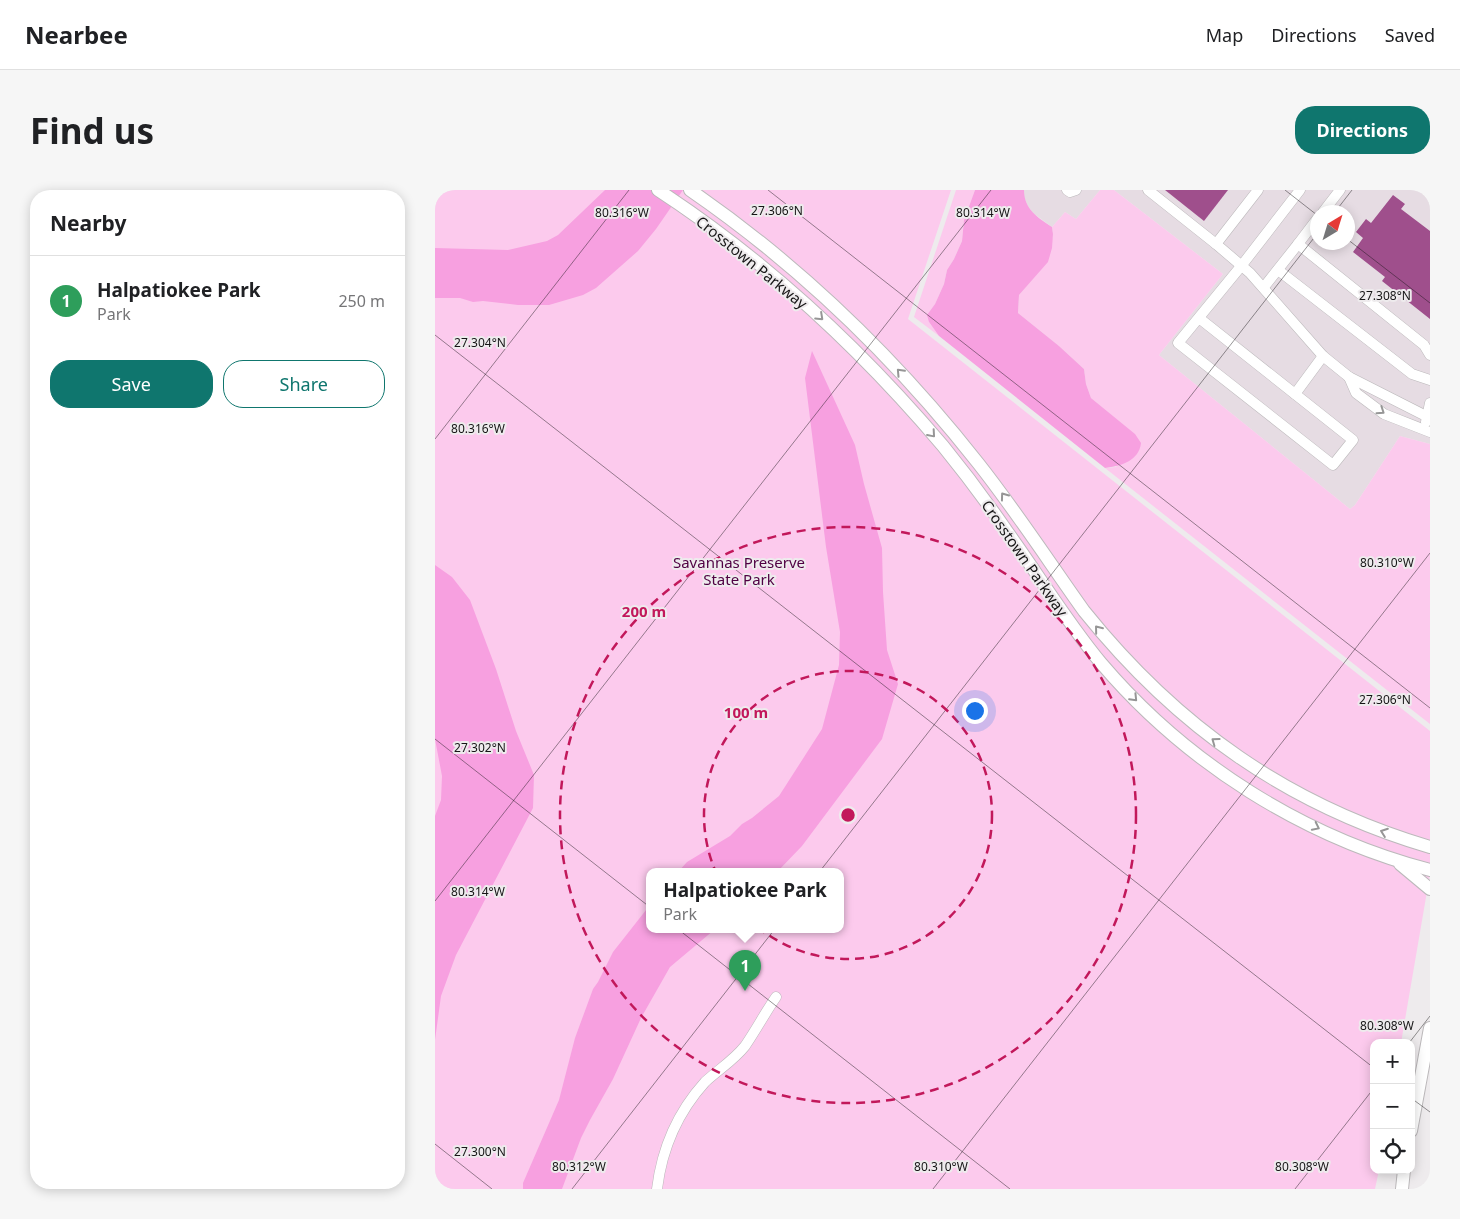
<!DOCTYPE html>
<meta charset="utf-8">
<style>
body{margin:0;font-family:"Noto Sans",sans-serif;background:#f6f6f6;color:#202124}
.controls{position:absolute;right:15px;bottom:15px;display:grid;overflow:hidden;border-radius:10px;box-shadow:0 2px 12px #0003}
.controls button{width:45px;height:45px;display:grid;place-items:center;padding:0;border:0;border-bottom:1px solid #e0e0e0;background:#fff;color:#202124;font:25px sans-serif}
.compass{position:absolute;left:875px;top:15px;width:45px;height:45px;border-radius:50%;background:#fff;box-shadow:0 2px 12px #0003;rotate:38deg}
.you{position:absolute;left:539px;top:520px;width:18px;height:18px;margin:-12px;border:4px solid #fff;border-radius:50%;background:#1a73e8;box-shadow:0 0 0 8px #1a73e833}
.badge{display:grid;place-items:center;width:32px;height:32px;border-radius:50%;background:#0f766e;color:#fff;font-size:16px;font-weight:700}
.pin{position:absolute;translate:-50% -41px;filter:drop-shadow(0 1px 2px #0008)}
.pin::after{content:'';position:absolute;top:26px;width:18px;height:15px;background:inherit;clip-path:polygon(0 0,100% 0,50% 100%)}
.popup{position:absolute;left:211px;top:678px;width:198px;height:65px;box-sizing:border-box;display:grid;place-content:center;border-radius:10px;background:#fff;filter:drop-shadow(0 1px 4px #0005);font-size:16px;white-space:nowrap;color:#757577}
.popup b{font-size:19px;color:#202124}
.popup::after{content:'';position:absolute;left:50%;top:100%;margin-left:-10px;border:10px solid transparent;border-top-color:#fff}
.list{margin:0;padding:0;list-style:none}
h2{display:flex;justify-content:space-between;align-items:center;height:65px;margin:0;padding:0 20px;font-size:21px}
h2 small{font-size:16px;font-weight:400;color:#757577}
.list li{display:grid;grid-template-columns:32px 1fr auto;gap:15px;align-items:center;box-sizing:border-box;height:90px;padding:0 20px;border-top:1px solid #e0e0e0}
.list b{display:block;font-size:19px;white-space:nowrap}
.list p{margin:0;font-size:16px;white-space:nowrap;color:#757577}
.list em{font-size:16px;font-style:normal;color:#757577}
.actions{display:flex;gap:10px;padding:15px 20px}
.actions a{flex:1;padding:11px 0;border:1px solid #0f766e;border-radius:20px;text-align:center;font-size:18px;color:#0f766e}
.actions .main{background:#0f766e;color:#fff}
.icon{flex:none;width:28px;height:28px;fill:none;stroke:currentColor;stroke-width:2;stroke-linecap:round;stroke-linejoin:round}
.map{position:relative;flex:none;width:995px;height:999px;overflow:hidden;border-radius:20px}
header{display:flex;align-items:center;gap:30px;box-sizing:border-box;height:70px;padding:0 25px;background:#fff;border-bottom:1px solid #e0e0e0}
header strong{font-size:24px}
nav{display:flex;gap:28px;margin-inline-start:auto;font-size:18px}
.intro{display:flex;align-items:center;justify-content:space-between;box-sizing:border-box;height:120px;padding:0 30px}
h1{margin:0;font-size:35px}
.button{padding:12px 22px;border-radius:20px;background:#0f766e;color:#fff;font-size:18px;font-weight:700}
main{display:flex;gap:30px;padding:0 30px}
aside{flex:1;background:#fff;border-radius:20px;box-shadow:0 2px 12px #0003}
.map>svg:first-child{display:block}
</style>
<header>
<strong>Nearbee</strong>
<nav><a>Map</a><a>Directions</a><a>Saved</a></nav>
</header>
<div class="intro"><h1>Find us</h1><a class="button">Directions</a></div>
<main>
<aside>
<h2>Nearby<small></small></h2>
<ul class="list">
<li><span class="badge" style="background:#2e9e5b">1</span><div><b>Halpatiokee Park</b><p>Park</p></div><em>250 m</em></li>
</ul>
<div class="actions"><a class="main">Save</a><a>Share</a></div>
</aside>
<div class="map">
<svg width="995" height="999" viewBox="0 0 995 999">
<rect width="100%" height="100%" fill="#eeebed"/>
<g fill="#e6dce3" fill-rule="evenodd">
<path d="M589,0H665L641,29L630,22L617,37L598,23L593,16L589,7Z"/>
<path d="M679,0H995V254L965,246L920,315L915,319L724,165L788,84ZM882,22H912V52H882Z"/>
</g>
<g fill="#fccaed" fill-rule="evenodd">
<path d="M0,0H516L473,129L995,541V684L966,853H939V980H944L940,999H0ZM215,682H405V740H215Z"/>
<path d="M521,0H540L529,30L527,51L519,69L512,80L509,94L500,114L495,121L494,132L504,146L479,127Z"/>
<path d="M665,0H679L788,84L724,165L915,319L920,315L965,246L995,254V534L670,278L681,277L699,244L656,208L651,194L649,179L624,156L583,123L584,105L613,71L618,44L617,37L630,22L641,29Z"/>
</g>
<g fill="#f7a0e0">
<path d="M170,0H248L221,39L203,61L161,98L148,105L114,115H83L48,111L38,112L25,108H0V58L73,60L112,51L123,45Z"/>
<path d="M540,0H589C589,19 603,28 617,37L618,44L617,58L613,72L584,105L583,123L624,156L649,179L651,194L656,208L700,244L706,253C704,271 686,276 670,278L504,146L494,132L492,125L500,114L509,94L512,80L519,69L527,51L529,30Z"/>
<path d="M377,161L420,255L429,294L447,358L448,402L452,460L463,494L447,549L367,656L342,682H243L252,672L295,646L307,634L317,628L344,606L387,539L404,475L405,442L391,357L370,188Z"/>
<path d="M0,375L17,387L35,410L61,479L81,541L99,585L98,618L21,765L6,806L0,850V626L6,610L7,586L0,549Z"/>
<path d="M215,715V740H279L235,777L206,828L178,889L155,930L146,948L127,999H88V993L124,910L140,848L158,799L163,792L178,762Z"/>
</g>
<g fill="#9f4f8c">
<path d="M730,0H793L769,31Z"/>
<path d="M958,5L970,14L966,19L995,41V129L947,91L950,87L918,62L928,48L921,42L931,29L936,33Z"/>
</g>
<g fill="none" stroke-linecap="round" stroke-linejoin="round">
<defs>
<g id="minor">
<path d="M632,0L635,2L641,0"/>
<path d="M713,0L781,54L823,0"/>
<path d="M888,22L905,0"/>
<path d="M882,29L863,54L989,155L995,165"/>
<path d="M781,54L815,83L888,166L914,187L995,228"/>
<path d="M843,80L977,184L995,190"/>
<path d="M829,97L863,54"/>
<path d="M764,128L918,250L898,275L743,153L807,75L865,0"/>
<path d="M914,187L921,203L949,224L995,242"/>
<path d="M860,204L888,166"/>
<path d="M991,232L995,213"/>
<path d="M222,999C227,958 242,923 270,892C283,880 299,870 310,856C321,840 330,823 341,807"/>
</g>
<g id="major">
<path d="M223,0C330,70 425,158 508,256C530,283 551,311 571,340C603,384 631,431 666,473C751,573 868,647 995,680"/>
<path d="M255,0C364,75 461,169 543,273C581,321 614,372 649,421C742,537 853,615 995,657"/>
<path d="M965,674L995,699"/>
<path d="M976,941L995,838"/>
<path d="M967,999L969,980"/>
</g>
</defs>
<use href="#minor" stroke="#bcb9bb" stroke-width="11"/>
<use href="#major" stroke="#bcb9bb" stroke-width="14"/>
<use href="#minor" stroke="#fff" stroke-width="10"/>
<use href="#major" stroke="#fff" stroke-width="12"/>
</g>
<defs><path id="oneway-chevron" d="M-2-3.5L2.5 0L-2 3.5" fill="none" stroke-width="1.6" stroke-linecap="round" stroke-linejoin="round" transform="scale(1.25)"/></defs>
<g stroke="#969696">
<use href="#oneway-chevron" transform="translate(385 127) rotate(43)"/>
<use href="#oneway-chevron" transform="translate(465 182) rotate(-133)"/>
<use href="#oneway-chevron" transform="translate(946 221) rotate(34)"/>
<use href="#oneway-chevron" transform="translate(497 244) rotate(49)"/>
<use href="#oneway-chevron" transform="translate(569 306) rotate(-126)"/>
<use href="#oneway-chevron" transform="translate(663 439) rotate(-129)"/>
<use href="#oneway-chevron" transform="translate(699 508) rotate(46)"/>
<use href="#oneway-chevron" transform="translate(780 551) rotate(-144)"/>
<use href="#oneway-chevron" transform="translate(881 637) rotate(26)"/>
<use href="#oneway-chevron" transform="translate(949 642) rotate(-160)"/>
</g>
<path fill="none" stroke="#161516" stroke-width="1" stroke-opacity="0.45" d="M333,0L995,518M850,0L882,25M900,22L917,0M912,49L995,113M0,145L939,878M0,249L194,0M0,549L575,999M0,711L556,0M974,853L995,826M976,908L995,922M0,954L57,999M137,999L882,44M498,999L995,363M860,999L939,898"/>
<g fill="none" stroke="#c2185b" stroke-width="2.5" stroke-dasharray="9 6">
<circle cx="413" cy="625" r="144"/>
<circle cx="413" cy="625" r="288"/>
</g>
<g text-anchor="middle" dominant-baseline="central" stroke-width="4" stroke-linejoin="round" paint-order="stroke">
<g font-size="15" fill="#161516" stroke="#eeebed">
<text transform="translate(317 72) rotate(39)">Crosstown Parkway</text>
<text transform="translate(590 368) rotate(55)">Crosstown Parkway</text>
</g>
<g font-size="15" fill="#500143" stroke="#eeebed">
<text x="304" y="372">Savannas Preserve<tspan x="304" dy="17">State Park</tspan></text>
</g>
</g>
<g font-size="12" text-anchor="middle" fill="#161516" stroke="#eeebed" stroke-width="4" stroke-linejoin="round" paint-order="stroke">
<text x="342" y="25">27.306°N</text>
<text x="187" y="27">80.316°W</text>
<text x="548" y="27">80.314°W</text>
<text x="950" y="110">27.308°N</text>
<text x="45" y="157">27.304°N</text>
<text x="43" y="243">80.316°W</text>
<text x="952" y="377">80.310°W</text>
<text x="950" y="514">27.306°N</text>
<text x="45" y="562">27.302°N</text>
<text x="43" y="706">80.314°W</text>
<text x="952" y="840">80.308°W</text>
<text x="45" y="966">27.300°N</text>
<text x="144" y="981">80.312°W</text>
<text x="506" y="981">80.310°W</text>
<text x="867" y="981">80.308°W</text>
</g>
<circle cx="413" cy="625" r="8" fill="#c2185b" stroke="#eeebed" stroke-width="2.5"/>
<g font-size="15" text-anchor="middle" font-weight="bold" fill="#c2185b" stroke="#eeebed" stroke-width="4" stroke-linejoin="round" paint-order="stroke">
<text x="209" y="427">200 m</text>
<text x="311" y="528">100 m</text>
</g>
</svg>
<div class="controls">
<button>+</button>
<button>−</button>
<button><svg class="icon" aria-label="locate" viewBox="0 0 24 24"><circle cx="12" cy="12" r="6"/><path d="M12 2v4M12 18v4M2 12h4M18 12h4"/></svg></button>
</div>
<svg class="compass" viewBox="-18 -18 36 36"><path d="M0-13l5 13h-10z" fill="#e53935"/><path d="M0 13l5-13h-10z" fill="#757577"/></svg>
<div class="you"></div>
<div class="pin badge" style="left:310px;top:801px;background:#2e9e5b">1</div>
<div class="popup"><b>Halpatiokee Park</b>Park</div>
</div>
</main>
